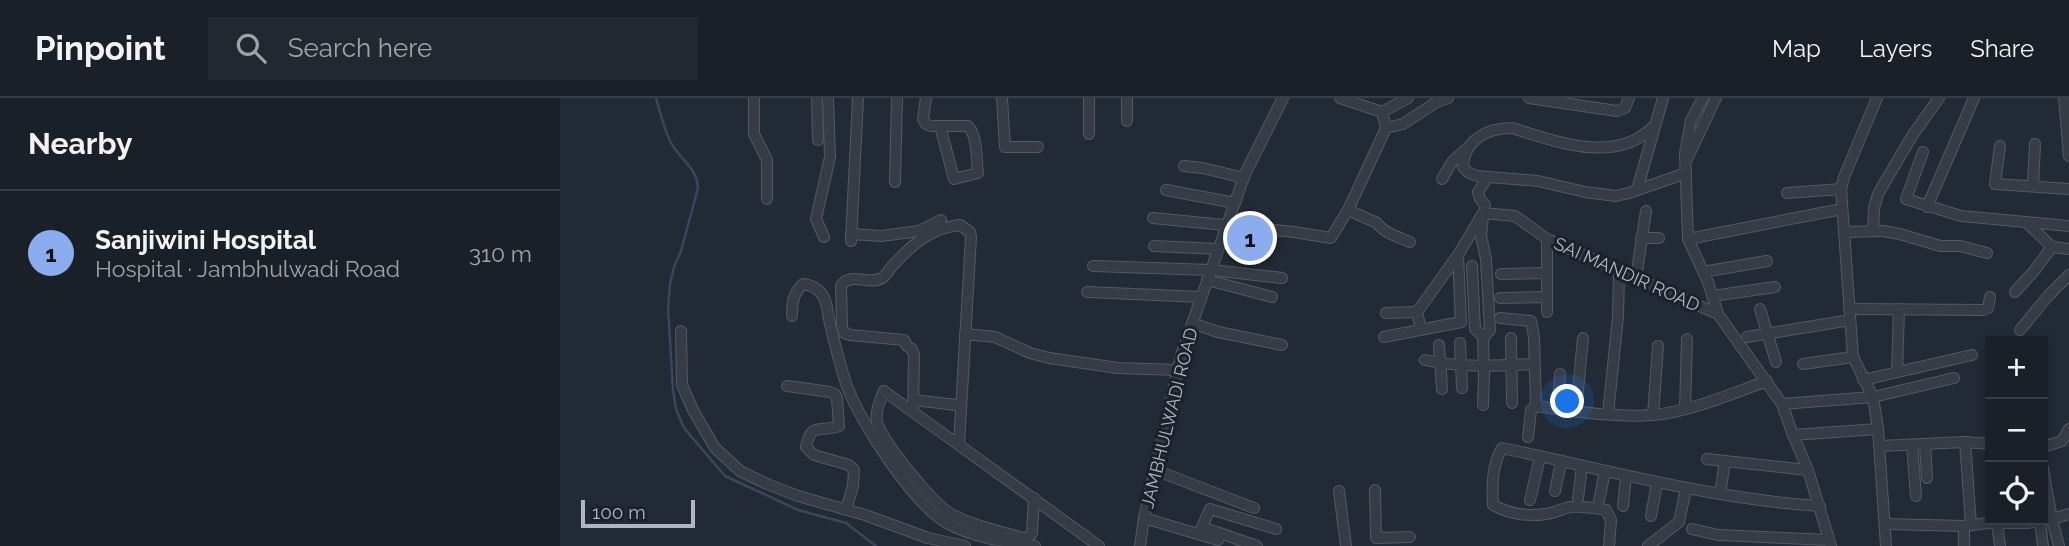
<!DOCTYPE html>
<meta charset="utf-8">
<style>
body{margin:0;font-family:Raleway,sans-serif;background:#232830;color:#f1f3f6}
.controls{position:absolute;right:21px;bottom:21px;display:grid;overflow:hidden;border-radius:0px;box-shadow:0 4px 10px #0003}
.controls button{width:63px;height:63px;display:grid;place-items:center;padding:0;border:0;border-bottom:2px solid #383e45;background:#1a2028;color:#f1f3f6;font:35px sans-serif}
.scale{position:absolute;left:21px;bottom:18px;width:114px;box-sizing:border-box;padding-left:7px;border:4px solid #b0b7c3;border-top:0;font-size:19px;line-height:24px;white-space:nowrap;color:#b0b7c3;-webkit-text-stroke:5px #1b212b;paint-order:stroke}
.you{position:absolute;left:1008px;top:304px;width:24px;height:24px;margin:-18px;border:5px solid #fff;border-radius:50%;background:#1a73e8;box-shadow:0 0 0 10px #1a73e833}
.badge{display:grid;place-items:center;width:46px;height:46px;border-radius:50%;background:#8baded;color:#111;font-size:23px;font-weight:700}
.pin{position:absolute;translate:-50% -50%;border:4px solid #fff;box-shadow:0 2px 7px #0006}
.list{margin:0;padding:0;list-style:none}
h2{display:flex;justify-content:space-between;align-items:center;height:91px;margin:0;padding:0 28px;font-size:30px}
h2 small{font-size:23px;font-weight:400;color:#9fa3a8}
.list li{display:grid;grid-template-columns:46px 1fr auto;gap:21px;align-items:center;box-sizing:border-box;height:126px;padding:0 28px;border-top:2px solid #383e45}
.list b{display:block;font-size:26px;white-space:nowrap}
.list p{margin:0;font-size:23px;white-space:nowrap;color:#9fa3a8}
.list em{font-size:23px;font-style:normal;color:#9fa3a8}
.icon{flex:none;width:38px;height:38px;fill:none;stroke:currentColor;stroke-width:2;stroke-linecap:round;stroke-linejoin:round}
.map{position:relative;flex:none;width:1509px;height:448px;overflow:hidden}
header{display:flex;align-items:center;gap:42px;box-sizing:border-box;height:98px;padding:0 35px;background:#1a2028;border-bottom:2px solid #383e45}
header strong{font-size:33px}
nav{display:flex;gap:38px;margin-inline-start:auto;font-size:24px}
.search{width:490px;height:63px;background:#232830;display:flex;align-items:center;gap:18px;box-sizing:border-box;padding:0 24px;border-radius:0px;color:#9fa3a8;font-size:26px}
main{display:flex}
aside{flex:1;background:#1a2028}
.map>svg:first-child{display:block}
</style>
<header>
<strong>Pinpoint</strong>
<div class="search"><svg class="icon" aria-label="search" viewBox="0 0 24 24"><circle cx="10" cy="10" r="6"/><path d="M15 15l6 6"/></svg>Search here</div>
<nav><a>Map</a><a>Layers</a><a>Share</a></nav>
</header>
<main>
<aside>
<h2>Nearby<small></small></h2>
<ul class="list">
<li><span class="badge">1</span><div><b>Sanjiwini Hospital</b><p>Hospital · Jambhulwadi Road</p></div><em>310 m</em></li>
</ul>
</aside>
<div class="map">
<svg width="1509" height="448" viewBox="0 0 1509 448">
<rect width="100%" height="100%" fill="#222a35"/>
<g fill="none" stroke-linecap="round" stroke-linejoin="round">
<path stroke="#39475e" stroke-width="2.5" d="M96,0C100,14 104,30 110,43C119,61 137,69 138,90L121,153L114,169L110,186L108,210L113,292L116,311L124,330L165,378L238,412L286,425L316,448"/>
<defs>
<g id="minor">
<path d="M194,0V36L207,62V101"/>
<path d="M257,0L258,42"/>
<path d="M366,0L363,21L366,26L371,28H408C418,39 416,60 418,75L394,81L380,28"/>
<path d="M442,0L445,49H478"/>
<path d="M529,0V36"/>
<path d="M780,0L822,14L848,0"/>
<path d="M969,0L1057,13L1065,10L1069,0"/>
<path d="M1317,0L1284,79L1281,91L1293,259L1313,299L1318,331L1326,448"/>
<path d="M1504,0L1509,58"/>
<path d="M567,23V0"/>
<path d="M1094,28C1056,67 997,44 952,30C927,30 904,42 903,69L909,75L917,78L978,83L1025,94L1056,98L1069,95L1126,75"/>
<path d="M826,30L843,26L875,5L888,0"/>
<path d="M1440,48L1435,86L1509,91"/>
<path d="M1363,54L1346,101L1401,118L1509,128"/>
<path d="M1127,61L1156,0"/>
<path d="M624,68L643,70L684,80"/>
<path d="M882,81L892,64L905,52"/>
<path d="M335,84L337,0"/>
<path d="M1473,87L1475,46"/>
<path d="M606,92L675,105"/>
<path d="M1077,92L1103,0"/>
<path d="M1227,95L1281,91"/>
<path d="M925,107L920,101L918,94L928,79"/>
<path d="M1367,109L1414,0"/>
<path d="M788,112L817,125C824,135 838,139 850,144"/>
<path d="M593,120L734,134L771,140L789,110L826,30L822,14"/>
<path d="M1467,125L1492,149"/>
<path d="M1313,133L1314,110L1318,96L1352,38L1379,0"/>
<path d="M1284,134L1323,133L1340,136L1380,148H1400L1427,155"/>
<path d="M291,136L321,138L359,133L381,122"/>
<path d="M264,139L256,121L270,59L268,0"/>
<path d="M1081,140H1099"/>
<path d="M987,141V214"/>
<path d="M1128,141L1125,55L1131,22L1143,0"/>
<path d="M291,143L298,0"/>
<path d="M594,148L658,151"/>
<path d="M533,168L651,172L722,180"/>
<path d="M912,168L915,231L924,239"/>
<path d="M1143,174L1207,163"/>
<path d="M941,176L986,175"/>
<path d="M1076,180L1086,113"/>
<path d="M647,182L712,199"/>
<path d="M527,194L641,199"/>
<path d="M1455,194L1474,173L1492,149L1509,151"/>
<path d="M1152,198L1215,189"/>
<path d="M940,200L987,199"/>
<path d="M1200,211L1216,264"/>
<path d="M1289,211L1423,212L1428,210L1430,199"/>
<path d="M826,215L857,214"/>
<path d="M232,218C232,204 233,196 243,186C252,187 260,191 264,200C268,208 268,218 270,226C275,247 280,268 287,288C300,324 354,407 387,425C413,440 446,444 475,448"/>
<path d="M940,220L971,223L974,239L976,308C1014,313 1055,320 1093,317C1133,313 1170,296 1207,283"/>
<path d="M632,225L658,234L722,247"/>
<path d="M861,231L857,214L898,157L923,115L955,118L987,141L1158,216"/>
<path d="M1460,232L1488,198L1509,177"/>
<path d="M121,233L122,287L133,312L155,350L180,373L207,386L238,398L305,417L368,440L405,448"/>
<path d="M405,236L435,239L470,255L489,260L558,270L618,272"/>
<path d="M824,239L901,224L898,157"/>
<path d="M1187,239L1290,222"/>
<path d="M951,240L952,305"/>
<path d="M900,245L902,290"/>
<path d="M879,247L882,291"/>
<path d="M865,262C900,270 937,268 973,266"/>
<path d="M1243,266L1293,259"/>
<path d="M1337,274L1339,211"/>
<path d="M1303,282L1412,257"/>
<path d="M227,288L270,294L275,296L277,300L279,328C261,335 251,323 246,349L254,357L289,367L294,372L293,388L286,412"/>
<path d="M354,302L396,307"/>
<path d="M1222,306L1313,299L1394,280"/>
<path d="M923,307L924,276L923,240L930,232L926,161L921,138L923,118"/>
<path d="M998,311L1000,276"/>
<path d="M1125,311L1127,241"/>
<path d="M353,314L324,293C320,303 315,313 317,324C322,343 374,407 391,416C414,428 439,433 463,440H468L472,435L474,400"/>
<path d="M1016,314L1023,240"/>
<path d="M1048,316L1058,219L1059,173"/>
<path d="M1093,317L1098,248"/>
<path d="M1233,337L1318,331"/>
<path d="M968,339L971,312L976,308"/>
<path d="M1405,344L1411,427"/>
<path d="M399,346L411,139L410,134L400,127C372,130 355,144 336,164C331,168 327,177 322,180C309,188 291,173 281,188L282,229L284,235L290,237L344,242L347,248L352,251L354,257L353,314L539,448"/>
<path d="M1365,346L1367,380"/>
<path d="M1352,347L1356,398"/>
<path d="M1320,348L1405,344L1430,346"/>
<path d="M1483,349L1502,343L1509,331"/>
<path d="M1147,361L1248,372"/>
<path d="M595,372L694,410"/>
<path d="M815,392L816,440L850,439"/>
<path d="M779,393L786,448"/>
<path d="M995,393L1001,364"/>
<path d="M1160,396L1165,363"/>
<path d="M1018,400L1022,368"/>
<path d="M970,402L980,359"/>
<path d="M1039,403L1045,373"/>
<path d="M1063,408L1066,378"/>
<path d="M1091,418L1097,385"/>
<path d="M584,420L658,442"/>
<path d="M1480,423L1483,448"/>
<path d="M1437,425L1440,448"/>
<path d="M1325,426L1404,428L1428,425H1467L1492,421L1483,370"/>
<path d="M1404,428V448"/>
<path d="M1132,431L1158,437L1269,442"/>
<path d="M580,448L584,420L621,257L685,76L723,0"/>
<path d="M697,448L642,429L650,411L716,431"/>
<path d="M1049,448L1051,422L1046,412C1034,410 1023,408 1011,409C1005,410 1000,412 995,414C975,420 951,417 933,407C932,387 932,367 942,350C1048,372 1152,401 1260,408"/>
<path d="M1088,448L1119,424L1126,391"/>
<path d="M1271,448L1248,372L1233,337L1222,306L1158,216L1148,184L1128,141L1282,111"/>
<path d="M1499,448L1492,421L1509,416"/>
</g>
</defs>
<use href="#minor" stroke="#535a64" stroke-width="12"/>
<use href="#minor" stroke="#353c46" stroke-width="10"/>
</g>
<g text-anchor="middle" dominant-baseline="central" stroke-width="6" stroke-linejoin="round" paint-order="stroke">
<g font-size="18" fill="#b0b7c3" stroke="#1b212b">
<text transform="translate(1067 176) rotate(24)">SAI MANDIR ROAD</text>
<text transform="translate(609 320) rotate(-76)">JAMBHULWADI ROAD</text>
</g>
</g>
</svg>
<div class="controls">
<button>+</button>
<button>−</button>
<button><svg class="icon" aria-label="locate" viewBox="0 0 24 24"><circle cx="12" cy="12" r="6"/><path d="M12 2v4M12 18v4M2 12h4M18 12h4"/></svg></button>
</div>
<div class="scale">100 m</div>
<div class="you"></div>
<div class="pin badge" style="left:690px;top:140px">1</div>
</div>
</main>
